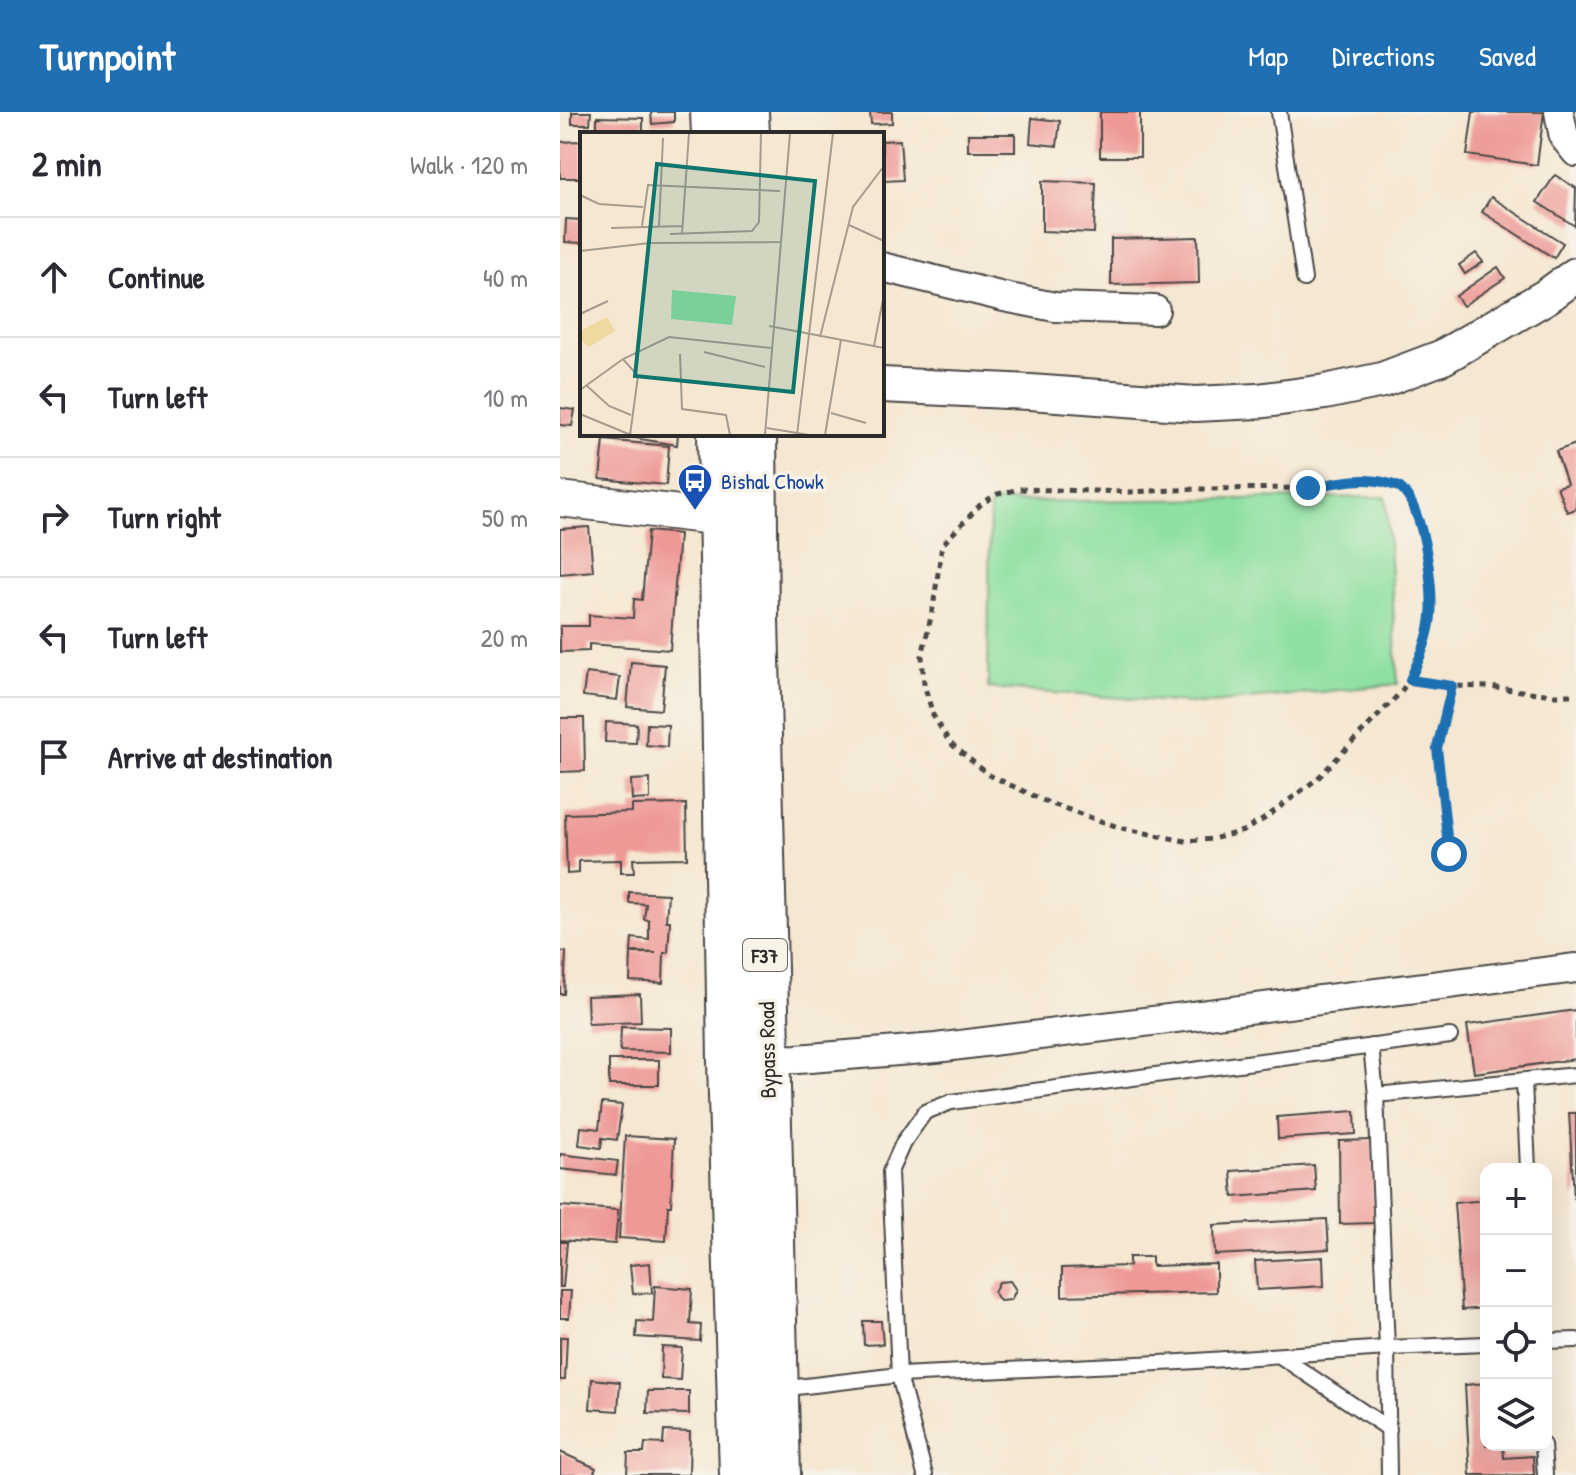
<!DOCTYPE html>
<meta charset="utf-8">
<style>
body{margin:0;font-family:"Patrick Hand",sans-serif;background:#f2f2f3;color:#2b2b33}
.controls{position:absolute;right:24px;bottom:24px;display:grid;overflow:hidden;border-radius:16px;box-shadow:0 8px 32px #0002}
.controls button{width:72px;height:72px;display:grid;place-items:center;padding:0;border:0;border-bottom:2px solid #e1e1e2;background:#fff;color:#2b2b33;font:40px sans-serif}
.stop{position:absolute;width:24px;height:24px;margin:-18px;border:6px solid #1f6fb2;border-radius:50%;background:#fff}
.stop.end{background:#1f6fb2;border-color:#fff;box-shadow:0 2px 8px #0008}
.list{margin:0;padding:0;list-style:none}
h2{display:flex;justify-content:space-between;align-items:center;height:104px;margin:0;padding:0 32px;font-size:34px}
h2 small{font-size:26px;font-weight:400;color:#7c7c81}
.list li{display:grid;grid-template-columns:52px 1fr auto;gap:24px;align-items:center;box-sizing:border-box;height:120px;padding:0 32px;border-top:2px solid #e1e1e2}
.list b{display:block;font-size:30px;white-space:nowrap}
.list em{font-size:26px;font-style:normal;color:#7c7c81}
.icon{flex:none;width:44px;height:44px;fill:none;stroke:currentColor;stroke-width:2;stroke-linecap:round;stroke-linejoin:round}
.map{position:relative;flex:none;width:1016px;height:1363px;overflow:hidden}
header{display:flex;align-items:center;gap:48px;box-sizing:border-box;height:112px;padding:0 40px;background:#1f6fb2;color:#fff}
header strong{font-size:38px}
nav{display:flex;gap:44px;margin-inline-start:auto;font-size:28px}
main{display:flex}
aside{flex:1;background:#fff}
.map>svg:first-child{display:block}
</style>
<header>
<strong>Turnpoint</strong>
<nav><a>Map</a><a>Directions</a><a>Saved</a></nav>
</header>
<main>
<aside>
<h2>2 min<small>Walk · 120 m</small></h2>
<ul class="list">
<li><svg class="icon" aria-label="ahead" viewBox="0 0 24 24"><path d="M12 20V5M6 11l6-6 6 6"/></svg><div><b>Continue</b></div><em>40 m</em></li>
<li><svg class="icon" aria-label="left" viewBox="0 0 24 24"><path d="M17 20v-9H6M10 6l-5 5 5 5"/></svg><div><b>Turn left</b></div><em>10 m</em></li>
<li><svg class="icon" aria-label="right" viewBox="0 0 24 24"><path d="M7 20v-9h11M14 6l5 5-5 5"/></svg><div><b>Turn right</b></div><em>50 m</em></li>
<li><svg class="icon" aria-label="left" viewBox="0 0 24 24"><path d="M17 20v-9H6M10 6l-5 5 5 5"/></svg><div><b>Turn left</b></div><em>20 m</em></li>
<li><svg class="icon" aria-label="arrive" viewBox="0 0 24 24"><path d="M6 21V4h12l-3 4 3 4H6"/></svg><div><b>Arrive at destination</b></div></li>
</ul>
</aside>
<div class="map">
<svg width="1016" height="1363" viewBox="0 0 1016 1363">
<rect width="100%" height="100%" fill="#f7f3e8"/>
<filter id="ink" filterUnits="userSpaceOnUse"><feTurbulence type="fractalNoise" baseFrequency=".0125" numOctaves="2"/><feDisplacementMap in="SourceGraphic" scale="16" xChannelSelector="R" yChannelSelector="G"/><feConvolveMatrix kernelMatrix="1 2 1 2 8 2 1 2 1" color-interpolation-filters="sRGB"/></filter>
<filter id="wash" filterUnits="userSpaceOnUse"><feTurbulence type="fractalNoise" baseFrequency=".006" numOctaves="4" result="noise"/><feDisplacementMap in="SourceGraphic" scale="32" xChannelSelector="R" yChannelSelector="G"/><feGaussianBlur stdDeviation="1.8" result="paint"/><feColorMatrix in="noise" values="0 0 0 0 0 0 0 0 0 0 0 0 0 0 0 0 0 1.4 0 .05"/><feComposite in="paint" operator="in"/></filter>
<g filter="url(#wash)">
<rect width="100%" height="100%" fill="#f5e7d1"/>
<path fill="#8de0a1" stroke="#5c8666" stroke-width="2" d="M826,385L838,572L642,592L428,576L430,390Z"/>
<g id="blocks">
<g fill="#ee9996">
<path d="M12,0H31L30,12H12Z"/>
<path d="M91,0H114V10L92,12Z"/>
<path d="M310,0H332V11L311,12Z"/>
<rect x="540" y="0" width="40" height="45"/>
<path d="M913,0H984L977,53L907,43Z"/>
<path d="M37,5L83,6V22H37Z"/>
<path d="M472,6L500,9L497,34L470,31Z"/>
<rect x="408" y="22" width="47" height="17"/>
<path d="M340,28L343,68L322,69V29Z"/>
<path d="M22,29V66H0V30Z"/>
<path d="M995,63L1016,76L1015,114L977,90Z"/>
<path d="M482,69L536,71L534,121L482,119Z"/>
<path d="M931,85L1003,131L994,146L922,100Z"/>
<path d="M6,107L22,108V131L5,130Z"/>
<path d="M638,125L639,171L551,173V127Z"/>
<path d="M916,141L923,150L905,162L899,153Z"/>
<path d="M938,155L945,166L903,194L896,184Z"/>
<path d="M0,296L15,298L12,314L0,313Z"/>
<path d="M62,322H118L117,333L62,324Z"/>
<path d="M44,328L109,334L106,373L40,367Z"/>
<path d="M1016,332V397L1007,400L997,375L1007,372L996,339Z"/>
<path d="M29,415L33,459L0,462V417Z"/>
<path d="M88,419L119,422L110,538L29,532V539L0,540V514H29V503L73,506L74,487L82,488Z"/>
<path d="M71,550L105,553L101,598L67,595Z"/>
<path d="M26,561L60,565L57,588L23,584Z"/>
<path d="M0,606H24L25,659L0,660Z"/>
<path d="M46,610L77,612L76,631L45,630Z"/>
<path d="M87,612L108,613L107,635L86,633Z"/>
<path d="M90,667V687L72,688L71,668Z"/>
<path d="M126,692L127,746L73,747L74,761H61V748L19,749V761L7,762L5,702L72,700V693Z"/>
<path d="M69,780L108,782L106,809H110L108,841H104L103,871L70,869L71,841H96L71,840L72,826L89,828V808L84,807L86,792L69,791Z"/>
<path d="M0,839L6,840L4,882H0Z"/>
<path d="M80,882L81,910L28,912L27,884Z"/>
<path d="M1016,898V947L914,961L907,913Z"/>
<path d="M61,915L111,916V940L60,939Z"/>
<rect x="49" y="948" width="50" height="25"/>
<path d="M42,991L62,993L57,1028L42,1026L41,1036L19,1033L21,1015L39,1017Z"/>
<path d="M795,999L796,1022L718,1027L717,1005Z"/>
<path d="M1009,1001H1016V1086H1014Z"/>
<path d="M65,1024L114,1027L111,1094H108L106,1129L59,1126Z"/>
<path d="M813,1028L814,1111L780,1112L779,1029Z"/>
<path d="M0,1042L58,1049L56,1063L0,1057Z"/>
<path d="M754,1053L756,1079L673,1085L671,1059Z"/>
<path d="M926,1088V1196L902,1198L894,1091Z"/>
<path d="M0,1094L58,1098L55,1132L0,1128Z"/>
<path d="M767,1107L769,1137L655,1143L654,1113Z"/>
<path d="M0,1130H7L3,1175H0Z"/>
<path d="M569,1145H592V1154L656,1152V1180L502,1184V1156L569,1154Z"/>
<path d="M763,1145L764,1174L697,1178L695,1149Z"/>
<path d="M90,1151L92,1181L73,1182L70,1153Z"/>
<path d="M450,1169L456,1178L451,1188L440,1189L434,1180L439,1170Z"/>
<path d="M95,1174L132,1177L130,1212L141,1213L140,1229L76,1225L77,1209L93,1210Z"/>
<path d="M0,1179H11L9,1206H0Z"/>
<path d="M303,1209H321L323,1232L304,1233Z"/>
<path d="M0,1225H7L5,1268H0Z"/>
<path d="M102,1235L122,1236L120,1268L101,1267Z"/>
<path d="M32,1267L60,1270L58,1299L30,1297Z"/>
<path d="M926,1271V1333H943L944,1346L973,1344L974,1363H910L905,1273Z"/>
<path d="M88,1279H129V1302L87,1301Z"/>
<path d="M104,1319L130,1320L129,1363H67L68,1341H84L85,1331L103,1332Z"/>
<path d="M0,1340L36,1356L33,1363H0Z"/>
</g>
</g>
</g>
<g filter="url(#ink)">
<use href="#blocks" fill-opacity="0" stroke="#494744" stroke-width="2"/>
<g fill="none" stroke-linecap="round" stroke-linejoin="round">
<defs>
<g id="service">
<path d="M719,0L744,167"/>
<path d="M811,934L816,983L827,1236L829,1363"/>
<path d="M964,970L968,1057"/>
<path d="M816,983L1016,963"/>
<path d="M986,1229L1016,1228"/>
<path d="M720,1244L829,1317"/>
<path d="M220,1277L339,1263L621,1250L827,1236L926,1232"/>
<path d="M983,1333L985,1363"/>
<path d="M365,1363L339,1263L330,1060L343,1031L365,1000L391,990L890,924"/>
</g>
<g id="minor">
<path d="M999,0L1004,25L1016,40"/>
<path d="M322,155L444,185L495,195L595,198"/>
<path d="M190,948L237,947L376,936L1016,856"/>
</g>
<g id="tertiary">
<path d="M322,273L470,280L635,292L698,289L765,280L822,268L883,245L987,184L1016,163"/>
<path d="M0,387L162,406H187"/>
</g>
<g id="trunk">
<path d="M153,0L154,22"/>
<path d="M186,0L187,22"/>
<path d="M160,322L170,949L182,1363"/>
<path d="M194,322L196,508L218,1363"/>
</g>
</defs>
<use href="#service" stroke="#494744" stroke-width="18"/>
<use href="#minor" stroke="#494744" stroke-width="32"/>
<use href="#tertiary" stroke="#494744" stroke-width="38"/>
<use href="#trunk" stroke="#494744" stroke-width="48"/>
<g stroke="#494744" stroke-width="5" stroke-dasharray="6 6" stroke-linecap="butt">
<path d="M800,367C811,368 827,368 837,374C839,375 843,381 845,383C869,415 878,495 866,533C860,551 850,568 839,582L757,667L704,707L683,719L653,727L625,729L561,716L489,691L429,663L390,631L373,603L364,572L362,544L373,496L382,433L422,391L438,382L460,377L570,380L640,377L748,376Z"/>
<path d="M850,568L892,574L929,575L994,583H1016"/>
<path d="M889,742L877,636L892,574"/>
</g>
<use href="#service" stroke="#fff" stroke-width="14"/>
<use href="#minor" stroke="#fff" stroke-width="28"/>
<use href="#tertiary" stroke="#fff" stroke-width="34"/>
<use href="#trunk" stroke="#fff" stroke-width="44"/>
</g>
</g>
<g fill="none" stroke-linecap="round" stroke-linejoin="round" filter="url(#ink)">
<path stroke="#1f6fb2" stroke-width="10" d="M748,376C775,371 801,364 827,371C830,372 837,374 839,375C864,394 874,474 871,504C869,527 859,547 850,568L892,574L877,636L889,742"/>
</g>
<defs>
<symbol id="bus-pin" viewBox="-11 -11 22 30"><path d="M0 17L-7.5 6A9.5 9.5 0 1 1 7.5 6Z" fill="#1a4fb4" stroke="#f7f3e8"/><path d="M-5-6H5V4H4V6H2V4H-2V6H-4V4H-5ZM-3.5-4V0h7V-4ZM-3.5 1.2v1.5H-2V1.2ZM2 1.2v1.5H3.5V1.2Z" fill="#fff"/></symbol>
</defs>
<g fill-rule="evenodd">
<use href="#bus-pin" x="115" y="349" width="40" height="54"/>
</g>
<g text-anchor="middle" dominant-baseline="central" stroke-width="7" stroke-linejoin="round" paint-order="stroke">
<rect fill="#f7f3e8" stroke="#686764" stroke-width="2" x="183" y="827" width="44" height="32" rx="6"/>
<g font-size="20" font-weight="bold" fill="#2b2b2b">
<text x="205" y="843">F37</text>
</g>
<g font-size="22" fill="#164399" stroke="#f7f3e8" text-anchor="start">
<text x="161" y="369">Bishal Chowk</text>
</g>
<g font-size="22" fill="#2b2b2b" stroke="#f7f3e8">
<text transform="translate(207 938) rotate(-91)">Bypass Road</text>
</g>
</g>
<g transform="translate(20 20)">
<rect width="304" height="304" fill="#f5e7d1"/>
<path d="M92,158L156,164L152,193L91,187Z" fill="#8de0a1"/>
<path d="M27,185L35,199L9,215L0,208V199Z" fill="#eeda9e"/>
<path fill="none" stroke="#a49c8f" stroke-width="2" d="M0,63L19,72L63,75M269,93L304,109M62,94L68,53L200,59M79,94L83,6M31,96L102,94M90,102L172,99L179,90L181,1M102,102L109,1M0,119L70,111L202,110M0,182L28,169M189,194L304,216M240,205L273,75L304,34M294,214L304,162M124,220L185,235M100,222L102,277L146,283L150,303M43,227L58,244L50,303M6,253L29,274L51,283M0,258L43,227L89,205L191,216M251,281L286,291M0,282L51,303M187,296L229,303M185,303L210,1M217,303L253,1M245,303L261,208"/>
<path fill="#0f766e" fill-opacity="0.15" stroke="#0f766e" stroke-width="4" d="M77,32L235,49L213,260L55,244Z"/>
<rect width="304" height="304" fill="none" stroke="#2b2b2b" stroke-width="4"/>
</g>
</svg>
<div class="controls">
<button>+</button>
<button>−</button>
<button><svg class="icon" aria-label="locate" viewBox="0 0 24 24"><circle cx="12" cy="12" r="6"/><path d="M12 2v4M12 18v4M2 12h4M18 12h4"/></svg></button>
<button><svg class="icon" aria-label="layers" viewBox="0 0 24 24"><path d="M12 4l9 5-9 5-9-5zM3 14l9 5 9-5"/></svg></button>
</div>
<div class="stop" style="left:889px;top:742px"></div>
<div class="stop end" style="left:748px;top:376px"></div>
</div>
</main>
